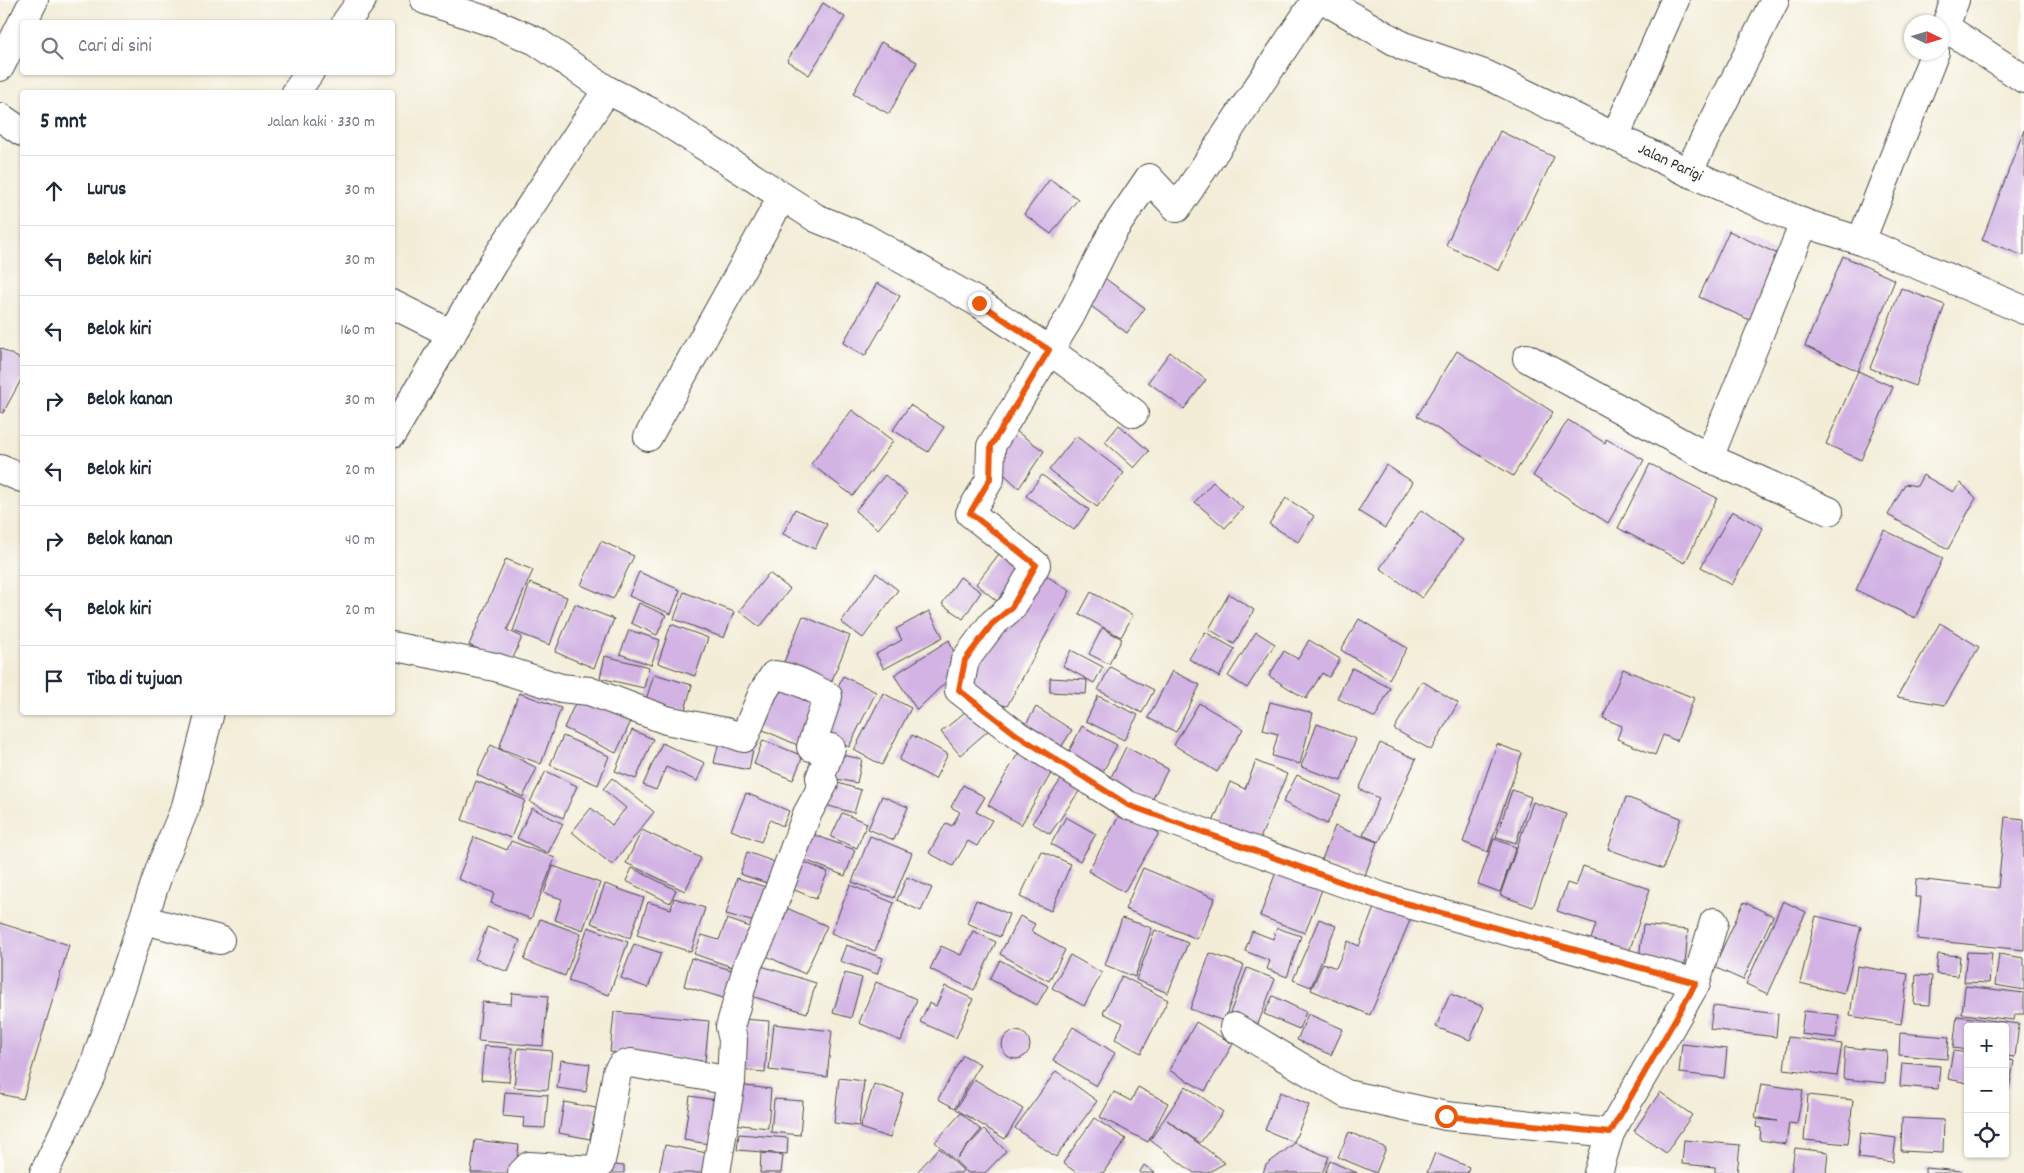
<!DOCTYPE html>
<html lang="id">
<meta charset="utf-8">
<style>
body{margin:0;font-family:Dekko,sans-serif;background:#f2f2f3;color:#1f2937}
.controls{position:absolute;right:15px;bottom:15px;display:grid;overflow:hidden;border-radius:5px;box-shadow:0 1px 4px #0004}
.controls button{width:45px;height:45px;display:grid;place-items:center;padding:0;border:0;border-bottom:1px solid #e0e1e3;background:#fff;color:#1f2937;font:25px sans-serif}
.compass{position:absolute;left:1904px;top:15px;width:45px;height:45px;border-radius:50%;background:#fff;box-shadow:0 1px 4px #0004;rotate:94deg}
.stop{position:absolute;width:15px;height:15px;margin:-11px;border:4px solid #ea580c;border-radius:50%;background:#fff}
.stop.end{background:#ea580c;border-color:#fff;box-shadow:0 1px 5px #0008}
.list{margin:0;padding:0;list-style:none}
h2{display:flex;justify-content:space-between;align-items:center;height:65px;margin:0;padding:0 20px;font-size:21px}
h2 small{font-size:16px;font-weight:400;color:#747a83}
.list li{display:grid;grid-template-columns:32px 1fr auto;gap:15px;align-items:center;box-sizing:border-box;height:70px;padding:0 20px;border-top:1px solid #e0e1e3}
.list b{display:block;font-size:19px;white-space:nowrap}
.list em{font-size:16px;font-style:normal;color:#747a83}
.icon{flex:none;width:28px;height:28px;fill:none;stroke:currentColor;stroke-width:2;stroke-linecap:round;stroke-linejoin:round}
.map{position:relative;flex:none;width:2024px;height:1173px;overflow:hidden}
.search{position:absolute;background:#fff;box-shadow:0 1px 4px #0004;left:20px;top:20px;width:375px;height:55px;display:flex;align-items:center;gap:12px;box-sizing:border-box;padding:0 18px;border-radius:5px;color:#747a83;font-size:19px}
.panel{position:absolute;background:#fff;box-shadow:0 1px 4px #0004;left:20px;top:90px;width:375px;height:625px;border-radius:5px}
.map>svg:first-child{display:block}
</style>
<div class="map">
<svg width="2024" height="1173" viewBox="0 0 2024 1173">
<rect width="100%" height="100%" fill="#fdfcf7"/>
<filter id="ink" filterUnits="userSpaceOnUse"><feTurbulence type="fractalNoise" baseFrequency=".02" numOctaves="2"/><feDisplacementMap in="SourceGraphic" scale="10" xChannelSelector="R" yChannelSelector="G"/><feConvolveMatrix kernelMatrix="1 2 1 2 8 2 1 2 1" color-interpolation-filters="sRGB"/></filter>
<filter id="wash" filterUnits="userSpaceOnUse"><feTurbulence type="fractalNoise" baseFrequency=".0096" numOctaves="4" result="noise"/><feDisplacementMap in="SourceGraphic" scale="20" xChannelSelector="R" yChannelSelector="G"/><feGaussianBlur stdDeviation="1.12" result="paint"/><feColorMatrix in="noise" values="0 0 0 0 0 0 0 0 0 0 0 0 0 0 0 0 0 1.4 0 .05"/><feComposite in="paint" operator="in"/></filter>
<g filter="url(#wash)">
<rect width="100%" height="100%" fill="#f3edd8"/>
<g id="blocks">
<g fill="#d2b3e4">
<path d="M823,3L845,17L809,75L787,61Z"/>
<path d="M881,42L917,62L889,114L853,94Z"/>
<path d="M2024,130V256L1982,240Z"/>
<path d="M1500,131L1554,157L1499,271L1446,245Z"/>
<path d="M1050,179L1078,199L1051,234L1024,214Z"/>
<path d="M1729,231L1780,255L1750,320L1699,297Z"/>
<path d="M1843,256L1895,280L1858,371L1805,346Z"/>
<path d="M1102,276L1145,308L1127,333L1083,300Z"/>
<path d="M877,283L900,296L865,356L843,343Z"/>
<path d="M1901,288L1945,305L1915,386L1870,368Z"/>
<path d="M0,348L22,360V378L3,413L0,412Z"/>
<path d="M1457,351L1553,412L1513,476L1417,416Z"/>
<path d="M1170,352L1206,380L1184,409L1148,382Z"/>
<path d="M1858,371L1893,387L1861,460L1826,444Z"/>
<path d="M910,405L944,427L928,452L893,430Z"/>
<path d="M852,410L893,441L853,496L811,464Z"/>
<path d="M1568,420L1605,443L1606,439L1644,460L1608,523L1533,476Z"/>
<path d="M1119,425L1149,451L1134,468L1105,442Z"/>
<path d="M1013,429L1044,451L1019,488L993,464Z"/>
<path d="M1076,436L1124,473L1097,507L1049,470Z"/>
<path d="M1650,464L1717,498L1685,563L1618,528Z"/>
<path d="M1386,465L1413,482L1385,528L1358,511Z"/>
<path d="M885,475L907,494L878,529L855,511Z"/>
<path d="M1042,475L1089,510L1074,530L1026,496Z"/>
<path d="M1923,475L1953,492L1961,483L1976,498L1948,549L1888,515L1905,484L1917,486Z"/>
<path d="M1213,482L1243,508L1225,528L1195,502Z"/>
<path d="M1286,498L1314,516L1298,542L1269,524Z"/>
<path d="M795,509L827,524L815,549L783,534Z"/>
<path d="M1421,510L1463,540L1422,598L1380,568Z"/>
<path d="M1732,511L1763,528L1732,585L1701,567Z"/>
<path d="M1884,530L1943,558L1915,618L1856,590Z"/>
<path d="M601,541L634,556L613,599L581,585Z"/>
<path d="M1005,546L1027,563L997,601L976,584Z"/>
<path d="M506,559L533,570L507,630L522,637L511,663L469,645Z"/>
<path d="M1039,571L1070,591L1007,706L975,699L963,678Z"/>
<path d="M639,572L680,590L671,614L629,596Z"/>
<path d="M769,573L790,589L760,627L739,611Z"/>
<path d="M876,573L898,590L863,638L841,622Z"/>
<path d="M960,577L981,592L963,619L942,604Z"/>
<path d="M530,583L567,597L550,645L513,631Z"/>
<path d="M684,592L734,612L724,638L674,619Z"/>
<path d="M1091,592L1133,615L1121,637L1079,614Z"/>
<path d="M1229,594L1254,610L1234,644L1209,629Z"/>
<path d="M639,603L666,615L657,635L631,623Z"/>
<path d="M575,604L614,619L594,668L555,652Z"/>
<path d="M929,611L943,637L884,669L876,654L902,640L896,629Z"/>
<path d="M803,616L850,636L828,690L781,669Z"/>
<path d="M1359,619L1407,648L1389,679L1341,650Z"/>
<path d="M1940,623L1979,647L1945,705L1897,697Z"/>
<path d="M671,624L708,638L695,676L658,663Z"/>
<path d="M1102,628L1122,639L1109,664L1089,654Z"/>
<path d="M629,630L660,640L651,665L620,654Z"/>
<path d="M1205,632L1235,649L1219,677L1189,659Z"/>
<path d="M1256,632L1275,644L1247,688L1228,676Z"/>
<path d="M949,640L960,668L917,710L894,675Z"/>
<path d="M1309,640L1340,659L1329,677L1322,673L1306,699L1269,676L1284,651L1298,659Z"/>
<path d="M1071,650L1103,667L1094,683L1063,666Z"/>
<path d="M605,656L649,667L644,688L600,678Z"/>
<path d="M1110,667L1154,690L1142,713L1098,690Z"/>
<path d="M1352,668L1390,688L1375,718L1337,698Z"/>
<path d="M1623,669L1694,698L1677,741L1663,735L1655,755L1617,739L1622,726L1603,718Z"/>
<path d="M1172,671L1200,685L1176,732L1148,718Z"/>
<path d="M654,674L692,685L685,710L646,700Z"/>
<path d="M776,676L824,697L802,747L754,726Z"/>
<path d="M843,676L876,692L849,747L817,731Z"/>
<path d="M1050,678L1087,680L1086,694L1050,692Z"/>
<path d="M1422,681L1458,703L1431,750L1394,729Z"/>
<path d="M581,690L634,715L616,753L564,728Z"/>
<path d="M519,693L561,708L541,764L499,748Z"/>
<path d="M883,693L911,708L882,765L854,750Z"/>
<path d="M1098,696L1138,715L1124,740L1086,721Z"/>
<path d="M1270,702L1313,713L1300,764L1272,756L1278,734L1263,730Z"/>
<path d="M1199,703L1243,729L1217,772L1174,745Z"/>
<path d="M971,707L989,730L960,755L941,732Z"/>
<path d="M1036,707L1072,730L1058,752L1023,729Z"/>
<path d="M1317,724L1356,739L1341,781L1301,767Z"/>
<path d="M1082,726L1117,745L1099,779L1064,761Z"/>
<path d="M632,730L653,739L636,779L615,771Z"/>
<path d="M912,735L948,754L935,779L899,760Z"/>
<path d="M563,736L609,756L598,785L550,765Z"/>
<path d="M720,737L754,744L749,770L714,763Z"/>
<path d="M763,740L803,756L793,780L754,764Z"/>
<path d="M662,743L705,763L697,781L666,767L656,790L643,785Z"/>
<path d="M1380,743L1416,759L1379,842L1363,835L1379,798L1359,789Z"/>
<path d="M1497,744L1522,753L1488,852L1463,842Z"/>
<path d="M491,745L537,768L523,797L477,775Z"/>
<path d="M1023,745L1056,765L1021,825L988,805Z"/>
<path d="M1126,747L1168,769L1151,802L1109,781Z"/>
<path d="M832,753L862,759L857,783L826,777Z"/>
<path d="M1256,761L1287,774L1259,841L1213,822L1230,782L1245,789Z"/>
<path d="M546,771L577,786L563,818L530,802Z"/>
<path d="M1064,775L1082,787L1050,834L1032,823Z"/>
<path d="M1297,775L1341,796L1327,824L1283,802Z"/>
<path d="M612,778L654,812L612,865L572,832L591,808L612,825L626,808L603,789Z"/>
<path d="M476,781L525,800L511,838L462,820Z"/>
<path d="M831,781L861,790L854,813L825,805Z"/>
<path d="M963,785L985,797L976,812L992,820L977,846L968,841L953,866L929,853L946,823L952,826L960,812L951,807Z"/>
<path d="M1512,790L1531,797L1516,843L1496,837Z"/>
<path d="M746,793L789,811L783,826L770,820L761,842L731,830Z"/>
<path d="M882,796L908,807L894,840L868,829Z"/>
<path d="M1626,797L1681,818L1663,869L1608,849Z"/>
<path d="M1533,802L1566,814L1533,907L1500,895Z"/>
<path d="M532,808L563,824L548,853L517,838Z"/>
<path d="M1122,811L1159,833L1124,892L1088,871Z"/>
<path d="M842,813L867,823L857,848L831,837Z"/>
<path d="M1066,817L1096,834L1080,861L1051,844Z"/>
<path d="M2005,817L2024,819V950L1917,939L1921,897H1915L1916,879L1998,888Z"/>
<path d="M1335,826L1377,842L1364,878L1321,862Z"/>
<path d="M642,830L701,858L685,891L626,863Z"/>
<path d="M804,831L855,850L845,876L795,856Z"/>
<path d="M870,836L912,853L894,898L852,882Z"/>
<path d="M474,837L507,850L511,841L555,858L531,919L491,903L494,893L458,879Z"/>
<path d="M1494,839L1516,847L1500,892L1478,884Z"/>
<path d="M1041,851L1071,864L1051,911L1020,897Z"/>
<path d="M747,852L783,865L776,886L740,874Z"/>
<path d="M794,858L828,872L816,899L783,885Z"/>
<path d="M553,866L600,883L583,930L555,920L562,899L544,893Z"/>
<path d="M1583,866L1650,889L1627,958L1589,945L1596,924L1557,911L1567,883L1576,886Z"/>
<path d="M632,868L676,890L670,903L626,881Z"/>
<path d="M1143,868L1215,898L1197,939L1125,909Z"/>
<path d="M1277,869L1323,887L1305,933L1260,916Z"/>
<path d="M907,877L932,888L921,911L897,900Z"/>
<path d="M737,878L772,889L762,924L726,914Z"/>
<path d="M605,884L644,898L630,938L591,923Z"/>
<path d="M850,885L894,903L875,951L831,933Z"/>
<path d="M674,898L705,908L691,952L637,935L648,902L671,909Z"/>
<path d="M976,900L1009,914L1000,937L967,923Z"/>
<path d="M1783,901L1806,912L1768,994L1746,984Z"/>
<path d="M1744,902L1773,916L1743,980L1714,967Z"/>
<path d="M1376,903L1411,918L1370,1015L1311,990L1323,963L1336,968L1348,941L1359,946Z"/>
<path d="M780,905L827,926L805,974L758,952Z"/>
<path d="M1020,916L1035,924L1031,931L1065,950L1049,981L1000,954Z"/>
<path d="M1816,916L1861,927L1844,994L1800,983Z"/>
<path d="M1122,918L1152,928L1135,977L1105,965Z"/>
<path d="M540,919L581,934L565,976L524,960Z"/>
<path d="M727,919L753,928L738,969L694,954L702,935L719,940Z"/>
<path d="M1319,919L1336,926L1311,987L1293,980Z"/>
<path d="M0,923L69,945L23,1099L0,1094Z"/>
<path d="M1643,925L1688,930L1685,965L1639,960Z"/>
<path d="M487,927L520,940L508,972L475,959Z"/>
<path d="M588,927L628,942L609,995L568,981Z"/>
<path d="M1277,928L1301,936L1287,977L1267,969L1270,961L1245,951L1252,931L1273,939Z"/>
<path d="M1155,930L1188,943L1168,993L1136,980Z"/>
<path d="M973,931L996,942L974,990L930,969L941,946L961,955Z"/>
<path d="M634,944L661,953L648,988L621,978Z"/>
<path d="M846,945L883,958L877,974L840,961Z"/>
<path d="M1967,952L1992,953L1989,983L1964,982Z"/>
<path d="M1210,953L1244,965L1224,1021L1190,1009Z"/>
<path d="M1938,954L1960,956L1958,976L1936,974Z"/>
<path d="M1999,954L2024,958V990L1995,985Z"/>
<path d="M1070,955L1102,973L1084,1006L1052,988Z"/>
<path d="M691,958L738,972L730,1000L684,986Z"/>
<path d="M1000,960L1048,986L1037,1005L990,979Z"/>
<path d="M758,965L816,983L807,1013L748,995Z"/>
<path d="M1857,966L1908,974L1901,1024L1850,1016Z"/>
<path d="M1247,968L1275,979L1258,1024L1230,1013Z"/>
<path d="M845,973L862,978L851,1018L833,1013Z"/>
<path d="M1916,975L1932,976L1930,1005L1914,1004Z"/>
<path d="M1122,976L1168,1000L1141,1053L1115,1039L1123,1023L1103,1013Z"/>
<path d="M876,982L917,999L901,1041L859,1023Z"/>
<path d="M945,986L973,999L956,1038L920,1022L929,1003L936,1006Z"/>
<path d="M1965,986L2024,993V1014H2015L2014,1020L1962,1014Z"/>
<path d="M512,993L548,996L543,1046L478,1041L482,1002L511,1004Z"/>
<path d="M1450,994L1484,1007L1470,1040L1436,1027Z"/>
<path d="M1273,996L1306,1012L1299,1029L1264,1014Z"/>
<path d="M1713,1006L1778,1014L1776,1037L1710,1029Z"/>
<path d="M1804,1011L1839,1015L1836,1038L1801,1034Z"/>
<path d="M614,1012L709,1021L705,1061L610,1052Z"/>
<path d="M1308,1014L1343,1029L1331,1055L1297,1040Z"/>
<path d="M1957,1016L2019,1024L2015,1057L2005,1056V1027H1968V1050L1953,1048Z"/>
<path d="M742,1019L769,1021L765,1072L738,1070Z"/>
<path d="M1196,1022L1233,1044L1205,1091L1169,1070Z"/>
<path d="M774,1024L832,1031L827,1077L769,1070Z"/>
<path d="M1073,1027L1115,1053L1096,1086L1053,1060Z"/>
<circle cx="1016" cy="1045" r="14"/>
<path d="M1900,1033L1949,1037L1947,1059L1899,1055Z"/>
<path d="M1788,1037L1842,1044L1837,1076L1784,1069Z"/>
<path d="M1682,1044L1727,1049L1724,1078L1679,1073Z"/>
<path d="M484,1046L512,1048L509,1082L481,1080Z"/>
<path d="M1845,1047L1887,1051L1885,1083L1843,1079Z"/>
<path d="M518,1048L552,1051L548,1090L514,1087Z"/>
<path d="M1953,1051L1968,1053V1083L1948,1079Z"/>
<path d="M963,1055L980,1064L955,1108L938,1099Z"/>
<path d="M2005,1059L2014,1061L2009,1089H2005Z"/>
<path d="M561,1060L590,1064L586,1092L557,1088Z"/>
<path d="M1902,1063L1940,1066L1938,1089L1900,1086Z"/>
<path d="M1056,1071L1097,1101L1056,1157L1015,1128Z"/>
<path d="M839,1078L864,1081L859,1126L834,1123Z"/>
<path d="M974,1079L1023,1109L1005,1139L956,1109Z"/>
<path d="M874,1084L903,1093L890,1138L860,1128Z"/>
<path d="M1761,1084L1803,1090L1797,1124L1789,1123L1786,1144L1760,1140L1761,1128L1756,1127L1757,1119L1777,1121L1755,1117Z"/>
<path d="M737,1085L771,1089L768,1128L733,1124Z"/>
<path d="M1186,1086L1223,1112L1200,1143L1167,1120L1225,1163L1207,1173H1194L1150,1140Z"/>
<path d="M1138,1087L1168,1103L1148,1142L1100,1117L1114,1092L1131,1101Z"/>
<path d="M505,1092L548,1095L545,1128L523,1127L524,1118L503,1116Z"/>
<path d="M1280,1092L1309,1105L1294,1142L1265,1130Z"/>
<path d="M1660,1092L1692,1115L1666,1153L1634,1131Z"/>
<path d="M1808,1095L1853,1100L1848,1144L1804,1140Z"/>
<path d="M690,1096L715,1100L709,1144L684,1140Z"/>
<path d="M774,1099L803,1101L800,1135L771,1132Z"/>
<path d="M564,1102L596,1108L590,1139L559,1133Z"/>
<path d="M961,1113L981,1130L957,1158L984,1129L1006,1151L985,1173H968L935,1142Z"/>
<path d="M1094,1118L1126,1139L1103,1173H1077L1063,1163Z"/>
<path d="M1902,1118L1944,1120L1943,1153L1901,1151Z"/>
<path d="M1349,1132L1386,1148L1376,1173L1338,1157Z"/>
<path d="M1860,1133L1896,1138L1893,1162L1858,1158Z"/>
<path d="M739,1134L788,1138L787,1154L737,1150Z"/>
<path d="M475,1140L519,1145L515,1173H471Z"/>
<path d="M1684,1140L1740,1145L1737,1173H1715V1167L1682,1164Z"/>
<path d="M1295,1143L1329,1157L1322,1173H1263L1266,1165Z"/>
<path d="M665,1145L712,1154L708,1173H659Z"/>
<path d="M939,1148L963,1170L961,1173H916Z"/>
<path d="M1795,1148L1828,1152L1826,1173H1791Z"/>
<path d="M761,1153L783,1155L781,1173H760Z"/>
<path d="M1435,1153L1469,1167L1467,1173H1427Z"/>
<path d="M1330,1161L1357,1173H1325Z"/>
<path d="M606,1164L624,1166V1173H605Z"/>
<path d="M1144,1165L1155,1173H1139Z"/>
<path d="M1925,1168L1962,1171V1173H1925Z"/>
</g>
</g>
</g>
<g filter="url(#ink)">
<use href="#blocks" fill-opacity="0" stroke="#494845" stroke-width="1"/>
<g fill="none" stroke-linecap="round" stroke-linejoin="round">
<defs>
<g id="minor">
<path d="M425,0L494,23L536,41L607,90L651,112L816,218L865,238L979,303L1049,350L1134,413"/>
<path d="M1316,0L1177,208L1149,178L1113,231L1070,317L991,446L990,479L970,513L1036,565L1012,607L992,624L965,660L959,690L1017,735L1128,805L1383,897L1696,983"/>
<path d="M1324,0L1403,46L1487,75L1688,172L1804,223L1861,241L2024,310"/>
<path d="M23,22L34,0"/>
<path d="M346,22L362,0"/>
<path d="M1945,27L2024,79"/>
<path d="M1942,35L1955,0"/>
<path d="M0,67L22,23"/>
<path d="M296,92L310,72"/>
<path d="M0,117L22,132"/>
<path d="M1615,137L1675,0"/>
<path d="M1688,172L1775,0"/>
<path d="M1861,241L1935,52"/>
<path d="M392,304L452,334"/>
<path d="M1527,358L1709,458L1829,511"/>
<path d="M392,434L493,263L607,90"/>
<path d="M648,437L782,197"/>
<path d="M1709,458L1804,223"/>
<path d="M0,469L22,478"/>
<path d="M392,646L495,667L561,688L589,691L666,720L726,732L744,738L763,692L774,675C792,676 811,688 828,696L811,747L831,748L820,778L824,783L807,814L763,933L748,964L730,1027L733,1040L731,1081L716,1173"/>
<path d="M145,920L220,940"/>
<path d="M1234,1027L1346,1094L1446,1116L1610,1133"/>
<path d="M44,1173L91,1075L161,866L186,806L210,712"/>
<path d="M522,1173L529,1166L595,1170L600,1164L603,1152L617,1072L621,1066L631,1063L731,1081"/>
<path d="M1598,1173L1610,1133L1696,983L1714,922"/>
</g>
</defs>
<use href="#minor" stroke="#494845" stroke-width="30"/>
<use href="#minor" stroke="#fff" stroke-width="28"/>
</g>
</g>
<g fill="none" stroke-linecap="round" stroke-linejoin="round" filter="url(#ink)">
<path stroke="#ea580c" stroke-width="6" d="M979,303L1049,350L991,446L990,479L970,513L1036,565L1012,607L992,624L965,660L959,690L1017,735L1128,805L1383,897L1696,983L1610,1133L1446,1116"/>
</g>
<g text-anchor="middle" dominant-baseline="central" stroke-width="4" stroke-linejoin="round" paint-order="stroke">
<g font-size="16" fill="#2b2b2b" stroke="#fdfcf7">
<text transform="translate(1670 163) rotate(25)">Jalan Parigi</text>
</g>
</g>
</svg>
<div class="controls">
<button>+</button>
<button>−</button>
<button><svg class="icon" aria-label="locate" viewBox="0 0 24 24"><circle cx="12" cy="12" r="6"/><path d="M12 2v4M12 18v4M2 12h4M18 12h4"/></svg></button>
</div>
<svg class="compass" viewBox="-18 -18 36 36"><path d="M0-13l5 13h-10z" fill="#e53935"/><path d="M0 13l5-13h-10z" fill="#747a83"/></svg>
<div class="stop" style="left:1446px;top:1116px"></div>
<div class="stop end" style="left:979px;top:303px"></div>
<div class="search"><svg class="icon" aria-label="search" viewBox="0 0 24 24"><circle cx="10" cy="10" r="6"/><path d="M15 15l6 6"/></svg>Cari di sini</div>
<section class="panel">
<h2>5 mnt<small>Jalan kaki · 330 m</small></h2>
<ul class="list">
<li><svg class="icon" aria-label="ahead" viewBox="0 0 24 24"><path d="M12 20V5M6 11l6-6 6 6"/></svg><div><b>Lurus</b></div><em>30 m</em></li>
<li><svg class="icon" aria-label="left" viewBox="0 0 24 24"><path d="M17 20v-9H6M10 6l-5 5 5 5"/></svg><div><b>Belok kiri</b></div><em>30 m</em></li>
<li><svg class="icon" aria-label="left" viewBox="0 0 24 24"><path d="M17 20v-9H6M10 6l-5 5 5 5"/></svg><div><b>Belok kiri</b></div><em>160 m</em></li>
<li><svg class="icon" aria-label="right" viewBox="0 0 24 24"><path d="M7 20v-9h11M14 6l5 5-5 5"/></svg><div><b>Belok kanan</b></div><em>30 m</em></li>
<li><svg class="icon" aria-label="left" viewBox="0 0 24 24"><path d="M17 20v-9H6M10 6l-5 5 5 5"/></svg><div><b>Belok kiri</b></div><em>20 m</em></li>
<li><svg class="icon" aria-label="right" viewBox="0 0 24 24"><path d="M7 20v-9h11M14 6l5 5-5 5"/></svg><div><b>Belok kanan</b></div><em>40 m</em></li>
<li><svg class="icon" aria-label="left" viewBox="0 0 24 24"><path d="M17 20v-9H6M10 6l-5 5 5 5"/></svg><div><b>Belok kiri</b></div><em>20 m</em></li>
<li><svg class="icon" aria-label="arrive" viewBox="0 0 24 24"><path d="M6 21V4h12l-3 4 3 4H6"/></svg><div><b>Tiba di tujuan</b></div></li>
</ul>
</section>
</div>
